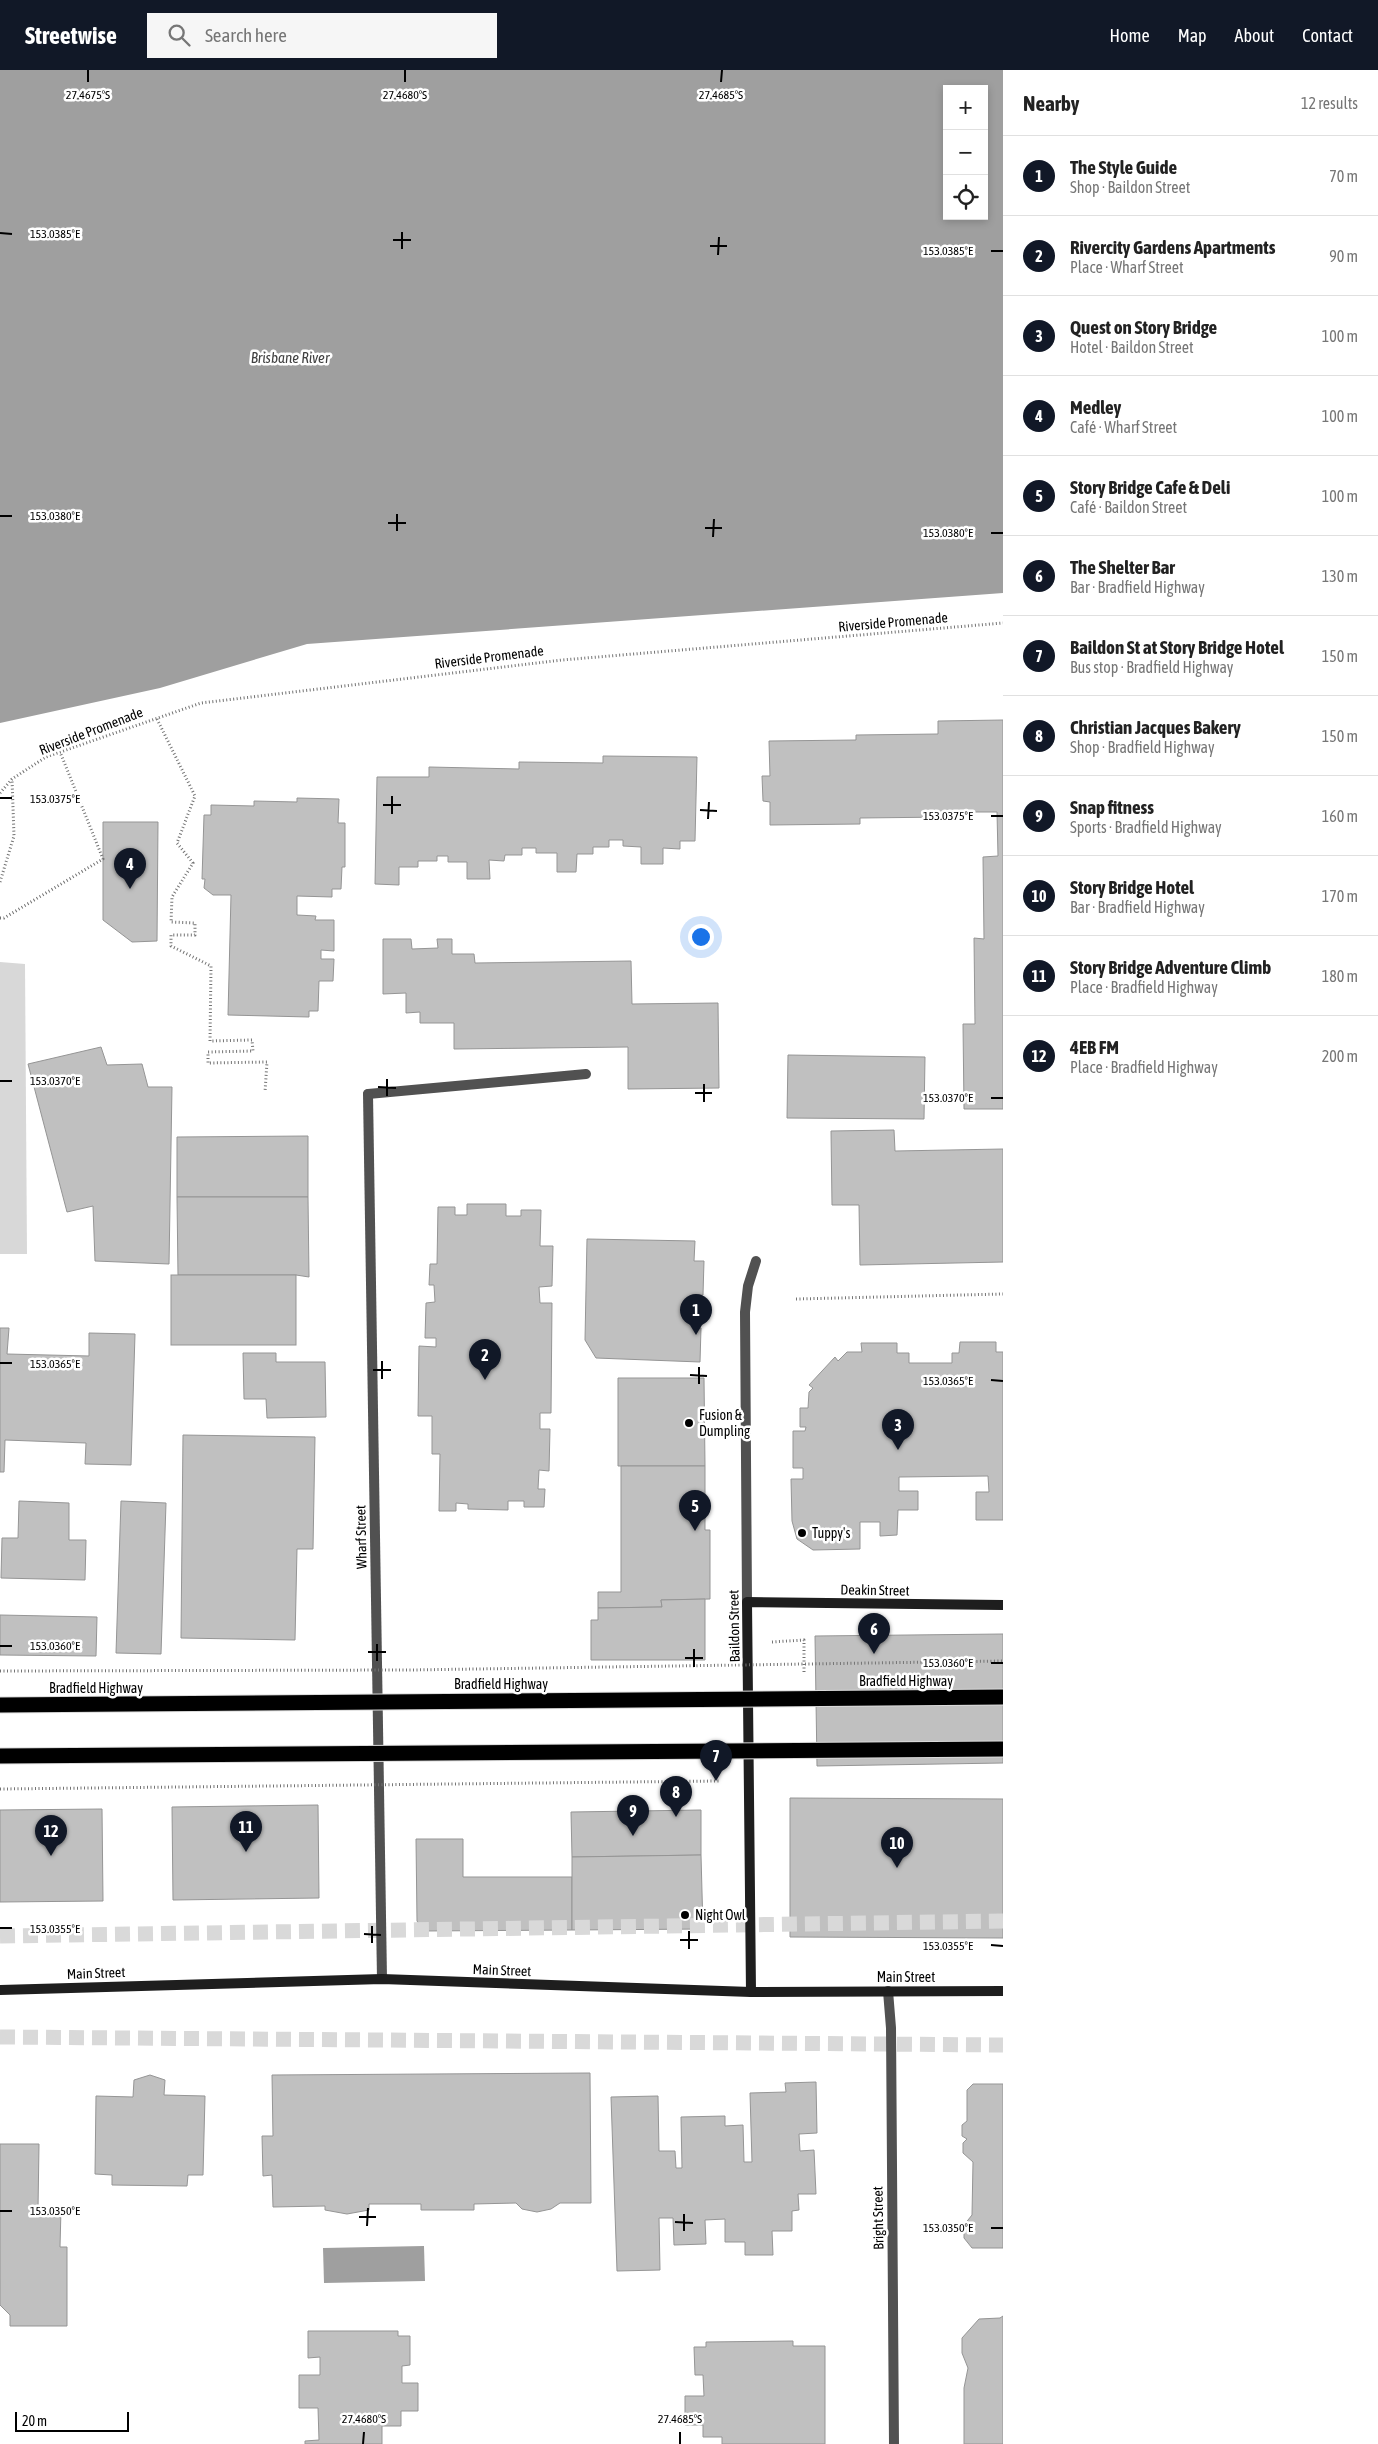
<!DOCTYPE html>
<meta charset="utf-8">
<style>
body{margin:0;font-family:"Asap Condensed",sans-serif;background:#f6f6f6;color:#222}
.controls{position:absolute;right:15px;top:15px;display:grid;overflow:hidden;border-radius:0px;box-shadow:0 2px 8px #0003}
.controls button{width:45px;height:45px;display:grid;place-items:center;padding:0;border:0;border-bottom:1px solid #e0e0e0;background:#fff;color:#222;font:25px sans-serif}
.scale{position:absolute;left:15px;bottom:12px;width:114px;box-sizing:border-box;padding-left:5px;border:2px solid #000;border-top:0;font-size:14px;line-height:18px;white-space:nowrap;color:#000;-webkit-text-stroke:4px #fff;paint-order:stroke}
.you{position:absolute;left:700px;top:866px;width:18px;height:18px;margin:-12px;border:4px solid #fff;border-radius:50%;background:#1a73e8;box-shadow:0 0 0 8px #1a73e833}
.badge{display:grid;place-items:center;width:32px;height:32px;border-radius:50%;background:#111827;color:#fff;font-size:16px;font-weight:700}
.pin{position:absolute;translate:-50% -41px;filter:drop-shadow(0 1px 2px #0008)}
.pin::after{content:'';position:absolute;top:26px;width:18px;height:15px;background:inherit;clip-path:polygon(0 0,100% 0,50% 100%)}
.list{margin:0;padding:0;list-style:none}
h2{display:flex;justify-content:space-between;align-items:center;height:65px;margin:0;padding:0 20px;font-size:21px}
h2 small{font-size:16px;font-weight:400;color:#767676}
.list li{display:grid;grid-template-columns:32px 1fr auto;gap:15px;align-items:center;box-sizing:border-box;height:80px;padding:0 20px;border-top:1px solid #e0e0e0}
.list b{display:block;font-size:19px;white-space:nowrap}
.list p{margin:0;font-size:16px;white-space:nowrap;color:#767676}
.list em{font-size:16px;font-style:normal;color:#767676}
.icon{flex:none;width:28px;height:28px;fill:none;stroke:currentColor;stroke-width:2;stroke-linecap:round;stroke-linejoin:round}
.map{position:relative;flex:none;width:1003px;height:2374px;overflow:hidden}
header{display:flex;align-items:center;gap:30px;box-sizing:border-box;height:70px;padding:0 25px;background:#111827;color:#fff}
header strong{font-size:24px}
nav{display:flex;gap:28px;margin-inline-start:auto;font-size:18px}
.search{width:350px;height:45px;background:#f6f6f6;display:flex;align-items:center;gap:12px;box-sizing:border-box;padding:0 18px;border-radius:0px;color:#767676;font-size:19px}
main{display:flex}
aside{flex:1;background:#fff}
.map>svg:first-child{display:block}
</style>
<header>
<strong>Streetwise</strong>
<div class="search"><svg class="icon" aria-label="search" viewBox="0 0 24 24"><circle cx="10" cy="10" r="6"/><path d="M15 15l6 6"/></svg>Search here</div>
<nav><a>Home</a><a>Map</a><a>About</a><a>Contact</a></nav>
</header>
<main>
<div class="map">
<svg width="1003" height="2374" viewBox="0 0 1003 2374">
<rect width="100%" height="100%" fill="#fff"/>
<path fill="#d8d8d8" d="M0,892L25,894L27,1184H0Z"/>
<g fill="#9f9f9f" fill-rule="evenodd">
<path d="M0,0H1003V523L307,574L160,618L0,653ZM947,19H984V146H947Z"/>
<path d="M424,2176L425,2211L324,2213L323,2178Z"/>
</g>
<g fill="#c0c0c0" stroke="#959595">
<path d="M1003,650V1039H964L963,954H975L974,868L984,869L983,787L998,786L997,742H948V747L860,748V754L770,755V732L763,731L762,706H770L769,671L856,670V665L938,664V651Z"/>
<path d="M603,686L697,687L695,771H680V779L663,778V794H641V777L623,776V770H609V777H593V784H577L576,802H557V783H536V778H522V785H505L504,791L489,790L490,809H467V792H448V786H437V791H418V797H399V815L375,814L377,707H429V697L519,699V692L603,693Z"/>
<path d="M297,728L339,729L338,753H345V797H342L341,819H332V827L297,826V845L316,846L315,850H334V881L321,880V889H334L333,911H319L318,941H309V947L228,945L231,825H213L204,818L205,809H202L204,745H211V735L254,736V731L297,732Z"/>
<path d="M103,752H158L157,871L132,872L103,850Z"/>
<path d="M383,869H411L412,879L438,878L437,869H452V884H474L475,893L631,891L632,934L718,933L719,1018L628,1019V977L454,979V953H420V942L406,943V923L383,924Z"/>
<path d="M101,977L107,995L142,994L148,1017H172L169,1194L95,1191L93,1136L67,1142L28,994Z"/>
<path d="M788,985L925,987L924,1049L787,1048Z"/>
<path d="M894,1060L895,1081L1003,1079V1192L860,1195L859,1135H832L831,1061Z"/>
<path d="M308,1066V1127H177V1067Z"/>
<path d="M177,1127H308L309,1207L296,1205H178Z"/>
<path d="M467,1134H506V1146H521V1140H541L540,1176H553L552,1216L539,1217L540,1233H552L551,1343H540V1359H550L549,1401L539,1400L538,1419H545L544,1437H524V1431H508V1440L468,1439V1434L456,1433V1441H439L440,1384H432V1346H418L419,1276L436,1277V1268H425L426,1233L435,1232L434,1215H429L430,1194H437L438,1137H455V1145H467Z"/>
<path d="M587,1169L695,1171L694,1191H704L703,1225H694L693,1258H701L700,1292L596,1288L585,1270Z"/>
<rect x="171" y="1205" width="125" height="70"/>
<path d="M0,1258H9L7,1284L89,1286V1263L135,1264L131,1395L85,1394L86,1373L5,1370L4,1402H0Z"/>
<path d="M960,1272H996V1282H1003V1450H976V1422H989L988,1406L899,1407V1421H918V1440H898L897,1465L880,1466V1452H860V1479L813,1480L797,1469L792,1451L791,1409H803V1398H793V1361H805L806,1357H800V1338H808L809,1322L813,1318L809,1315L835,1287L838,1291L847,1282H862L861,1273H897V1283H909V1293H952V1283H959Z"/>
<path d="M243,1283H276V1292H325L326,1347L267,1348L266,1329H244Z"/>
<path d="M618,1308H704L705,1396H618Z"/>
<path d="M183,1365L315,1367L313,1479H297L295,1570L181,1568Z"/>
<path d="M621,1396H705V1460H710V1529L661,1530L662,1537L598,1538V1522H621Z"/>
<path d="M19,1431L69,1433V1470H86L85,1510L1,1508L2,1468H18Z"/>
<path d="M121,1431L166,1433L161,1584L116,1583Z"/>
<path d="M705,1529V1590H591V1550H598V1538L662,1537L661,1530Z"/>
<path d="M0,1545L97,1547L96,1586L0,1585Z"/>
<path d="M1003,1564V1693L817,1696L815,1566Z"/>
<path d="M790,1728L1003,1729V1868L790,1867Z"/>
<path d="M318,1735L319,1828L173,1830L172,1737Z"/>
<path d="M102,1739L103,1831L0,1832V1740Z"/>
<path d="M701,1740V1785L572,1787L571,1742Z"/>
<path d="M416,1769H463V1807H572V1860L424,1861L417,1851Z"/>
<path d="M701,1785L703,1859L572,1860V1787Z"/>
<path d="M590,2003L591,2133H560L551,2139L537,2142L522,2139L516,2133L474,2134V2140H421V2134H369V2140L347,2144L325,2140V2136L273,2137L272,2105L263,2106L262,2066H273L272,2005Z"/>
<path d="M150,2005L165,2010L164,2025L205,2026L203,2105H188L187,2116L112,2115V2105L95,2104L96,2026L133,2027L134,2010Z"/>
<path d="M816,2012L817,2063L799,2064L800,2081L814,2080L816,2124H798L799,2140L792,2141V2161H772L773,2185H745V2172H725V2149L705,2150L706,2174L674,2175L673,2148H659L660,2200L617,2201L611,2027L658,2026L659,2081H675L676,2098H682L681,2047L725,2046V2056L743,2055L744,2092H752L750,2023L786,2022L785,2013Z"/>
<path d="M973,2014H1003V2178H972L964,2168V2155L972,2145L973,2092L963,2083V2073L967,2069L962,2066V2055L967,2051V2020Z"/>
<path d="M0,2074H39L38,2139H61L60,2177H67V2256H10V2245L0,2235Z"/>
<path d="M1003,2246V2374H964V2318L968,2298L962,2283V2268L979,2249L1000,2248Z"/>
<path d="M308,2261H398V2266H410V2295L402,2296V2313H418V2341H401V2356H382V2374H305V2371L319,2370L318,2338H299V2305H320V2287L308,2288Z"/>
<path d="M793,2271V2276H825V2374H722V2367H703V2355H685V2326H704L703,2305H695L694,2277H706V2272Z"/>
</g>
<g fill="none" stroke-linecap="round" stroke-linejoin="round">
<g stroke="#d9d9d9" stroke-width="15" stroke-dasharray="15 8" stroke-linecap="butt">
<path d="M0,1866L1003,1851"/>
<path d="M0,1967L1003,1975"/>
</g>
<g stroke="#737373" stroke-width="3" stroke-dasharray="1 2.5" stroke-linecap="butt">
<path d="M157,649L195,726L177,773L193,793L172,827L171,852L195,853V865H171V876L211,896L210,971L252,970L253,981L208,982V993L267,992L265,1022"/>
<path d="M0,723L12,709L46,687L201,633L562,590L1003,553"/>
<path d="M0,812L14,766L12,709"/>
<path d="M0,848H4L103,789L60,682"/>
<path d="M796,1229L1003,1224"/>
<path d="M772,1572L804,1570V1603"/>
</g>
<path stroke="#515151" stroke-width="10" d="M368,1024L586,1004"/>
<g stroke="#515151" stroke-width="10">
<path d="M368,1024L382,1909"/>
<path d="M747,1532L745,1242L748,1216L756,1191"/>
<path d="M888,1921L891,1958L894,2374"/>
</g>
<g stroke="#1e1e1e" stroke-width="10">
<path d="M0,1920L382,1909L751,1922L1003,1921"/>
<path d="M751,1922L747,1532L1003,1535"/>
</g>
<defs>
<g id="highway-bridge">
<path d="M0,1635L1003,1627"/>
<path d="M0,1686L1003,1679"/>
</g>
</defs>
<use href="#highway-bridge" stroke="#dbdbdb" stroke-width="17" stroke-linecap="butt"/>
<g stroke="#737373" stroke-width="3" stroke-dasharray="1 2.5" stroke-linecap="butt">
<path d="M0,1601L410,1600L1003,1591"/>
<path d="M0,1719L719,1711"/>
</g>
<use href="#highway-bridge" stroke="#000" stroke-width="15"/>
</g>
<path fill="none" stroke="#000" stroke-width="2" d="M88,12V0M405,12V0M721,12L722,0M0,163L12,164M393,170H411M710,176H727M402,179V162M991,181H1003M718,185L719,167M0,446H12M388,453H406M705,458H722M397,461V444M991,463H1003M713,467L714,449M0,728H12M383,735H401M700,740L717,741M392,744V726M991,746H1003M708,749L709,732M0,1011H12M378,1017L396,1018M695,1023H712M387,1026V1009M991,1028H1003M704,1032V1014M0,1293H12M373,1300H391M690,1305L707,1306M382,1309V1291M991,1310L1003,1311M699,1314V1297M0,1576H12M368,1582H386M685,1588H703M377,1591V1574M991,1593H1003M694,1597V1579M0,1858H12M364,1864L381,1865M680,1870H698M372,1873V1856M991,1875L1003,1876M689,1879V1861M0,2141H12M359,2147H376M675,2152L693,2153M367,2156L368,2138M991,2158H1003M684,2161V2144M363,2374L364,2362M680,2374V2362"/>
<g fill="#000" stroke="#fff" stroke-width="2">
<circle cx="689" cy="1353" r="5"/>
<circle cx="802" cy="1463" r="5"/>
<circle cx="685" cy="1845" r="5"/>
</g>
<g text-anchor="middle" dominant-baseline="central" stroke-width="5" stroke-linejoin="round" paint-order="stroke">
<g font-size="14" fill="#000" stroke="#fff">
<text transform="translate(893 552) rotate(-5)">Riverside Promenade</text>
<text transform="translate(489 587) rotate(-7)">Riverside Promenade</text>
<text transform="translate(91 661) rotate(-21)">Riverside Promenade</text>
<text transform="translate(361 1467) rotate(-91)">Wharf Street</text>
<text transform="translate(875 1520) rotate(1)">Deakin Street</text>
<text transform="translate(734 1556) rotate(-91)">Baildon Street</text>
<text x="906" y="1611">Bradfield Highway</text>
<text x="501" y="1614">Bradfield Highway</text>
<text x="96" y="1618">Bradfield Highway</text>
<text transform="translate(502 1900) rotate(2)">Main Street</text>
<text transform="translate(96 1903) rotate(-2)">Main Street</text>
<text x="906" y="1907">Main Street</text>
<text transform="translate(878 2148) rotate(-91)">Bright Street</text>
</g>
<g font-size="14" fill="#000" stroke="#fff" text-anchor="start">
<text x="699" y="1345">Fusion &amp;<tspan x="699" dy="16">Dumpling</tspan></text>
<text x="812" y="1463">Tuppy's</text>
<text x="695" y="1845">Night Owl</text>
</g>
<g font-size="15" font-style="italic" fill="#404040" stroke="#fff">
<text x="290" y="287">Brisbane River</text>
</g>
</g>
<g font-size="12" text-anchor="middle" fill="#000" stroke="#fff" stroke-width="5" stroke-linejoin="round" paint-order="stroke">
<text x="88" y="29">27.4675°S</text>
<text x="405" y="29">27.4680°S</text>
<text x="721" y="29">27.4685°S</text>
<text x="55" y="168">153.0385°E</text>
<text x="948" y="185">153.0385°E</text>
<text x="55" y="450">153.0380°E</text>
<text x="948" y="467">153.0380°E</text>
<text x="55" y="733">153.0375°E</text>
<text x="948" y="750">153.0375°E</text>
<text x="55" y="1015">153.0370°E</text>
<text x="948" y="1032">153.0370°E</text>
<text x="55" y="1298">153.0365°E</text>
<text x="948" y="1315">153.0365°E</text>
<text x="55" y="1580">153.0360°E</text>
<text x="948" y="1597">153.0360°E</text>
<text x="55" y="1863">153.0355°E</text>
<text x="948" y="1880">153.0355°E</text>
<text x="55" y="2145">153.0350°E</text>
<text x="948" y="2162">153.0350°E</text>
<text x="364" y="2353">27.4680°S</text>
<text x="680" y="2353">27.4685°S</text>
</g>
</svg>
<div class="controls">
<button>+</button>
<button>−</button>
<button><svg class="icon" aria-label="locate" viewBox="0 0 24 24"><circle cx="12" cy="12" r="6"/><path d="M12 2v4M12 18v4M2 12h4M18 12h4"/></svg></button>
</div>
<div class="scale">20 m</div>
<div class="you"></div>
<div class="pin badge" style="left:696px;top:1265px">1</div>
<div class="pin badge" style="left:485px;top:1310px">2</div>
<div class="pin badge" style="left:898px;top:1380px">3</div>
<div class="pin badge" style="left:130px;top:819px">4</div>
<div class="pin badge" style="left:695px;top:1461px">5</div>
<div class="pin badge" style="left:874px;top:1584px">6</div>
<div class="pin badge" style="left:716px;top:1711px">7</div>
<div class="pin badge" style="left:676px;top:1747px">8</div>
<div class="pin badge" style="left:633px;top:1766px">9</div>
<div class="pin badge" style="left:897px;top:1798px">10</div>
<div class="pin badge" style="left:246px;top:1782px">11</div>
<div class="pin badge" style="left:51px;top:1786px">12</div>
</div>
<aside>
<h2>Nearby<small>12 results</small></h2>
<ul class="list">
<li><span class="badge">1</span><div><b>The Style Guide</b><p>Shop · Baildon Street</p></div><em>70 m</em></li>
<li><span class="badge">2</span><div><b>Rivercity Gardens Apartments</b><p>Place · Wharf Street</p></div><em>90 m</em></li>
<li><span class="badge">3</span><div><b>Quest on Story Bridge</b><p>Hotel · Baildon Street</p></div><em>100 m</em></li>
<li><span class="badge">4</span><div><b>Medley</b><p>Café · Wharf Street</p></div><em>100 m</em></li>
<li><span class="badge">5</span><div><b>Story Bridge Cafe &amp; Deli</b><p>Café · Baildon Street</p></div><em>100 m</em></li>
<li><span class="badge">6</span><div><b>The Shelter Bar</b><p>Bar · Bradfield Highway</p></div><em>130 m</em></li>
<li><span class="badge">7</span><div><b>Baildon St at Story Bridge Hotel</b><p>Bus stop · Bradfield Highway</p></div><em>150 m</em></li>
<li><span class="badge">8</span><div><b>Christian Jacques Bakery</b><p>Shop · Bradfield Highway</p></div><em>150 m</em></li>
<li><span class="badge">9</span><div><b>Snap fitness</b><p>Sports · Bradfield Highway</p></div><em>160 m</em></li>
<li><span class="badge">10</span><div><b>Story Bridge Hotel</b><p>Bar · Bradfield Highway</p></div><em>170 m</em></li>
<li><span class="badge">11</span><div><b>Story Bridge Adventure Climb</b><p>Place · Bradfield Highway</p></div><em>180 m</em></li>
<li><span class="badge">12</span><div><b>4EB FM</b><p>Place · Bradfield Highway</p></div><em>200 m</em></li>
</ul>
</aside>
</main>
